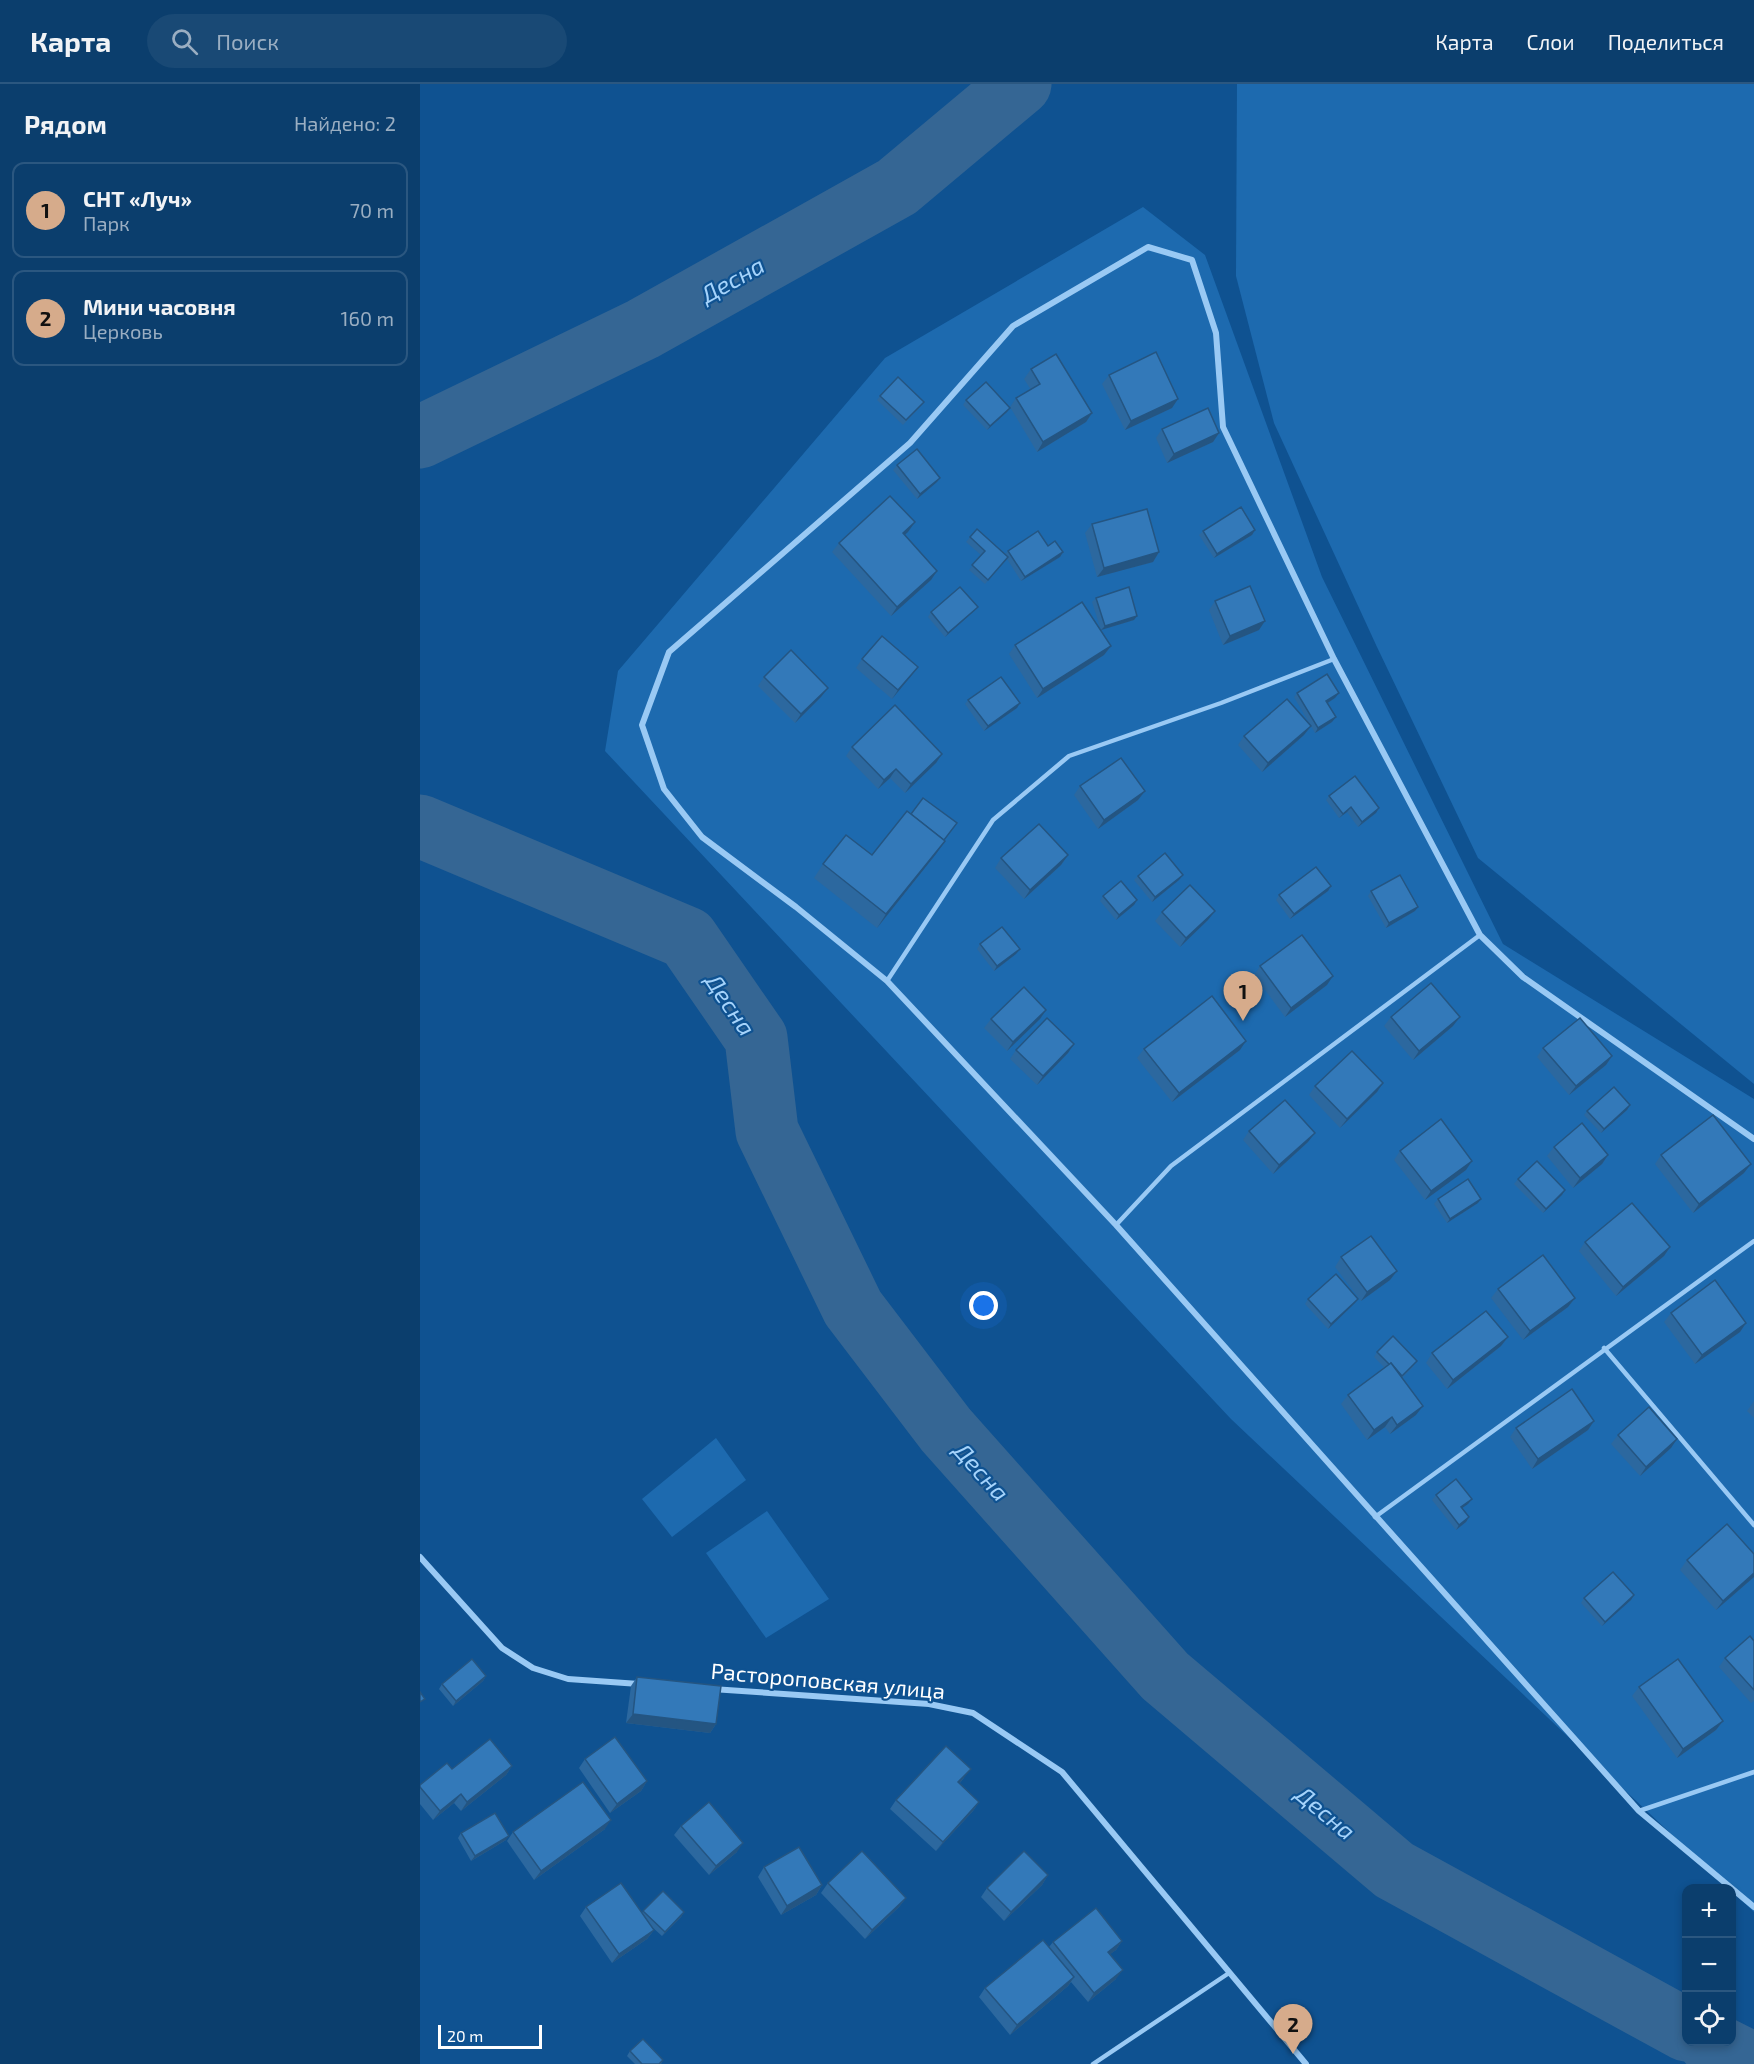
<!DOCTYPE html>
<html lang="ru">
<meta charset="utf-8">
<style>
body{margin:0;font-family:"Exo 2",sans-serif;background:#194975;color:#f1f3f6}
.controls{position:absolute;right:18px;bottom:18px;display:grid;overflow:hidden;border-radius:12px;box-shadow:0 3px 9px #0003}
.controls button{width:54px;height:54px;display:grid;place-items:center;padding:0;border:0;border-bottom:2px solid #2b5780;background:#0b3e6d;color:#f1f3f6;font:30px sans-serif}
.scale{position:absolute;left:18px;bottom:15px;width:104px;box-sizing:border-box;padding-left:6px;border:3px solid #fff;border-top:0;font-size:16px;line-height:21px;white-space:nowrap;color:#fff;-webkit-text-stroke:4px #0f5291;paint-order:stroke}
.you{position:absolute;left:564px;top:1222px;width:21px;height:21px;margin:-15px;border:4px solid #fff;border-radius:50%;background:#1a73e8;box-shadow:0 0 0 9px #1a73e833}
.badge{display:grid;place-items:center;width:39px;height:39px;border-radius:50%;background:#d6ab8b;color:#111;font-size:20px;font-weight:700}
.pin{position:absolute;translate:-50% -50px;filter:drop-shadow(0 2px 3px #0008)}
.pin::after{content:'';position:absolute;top:32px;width:21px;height:18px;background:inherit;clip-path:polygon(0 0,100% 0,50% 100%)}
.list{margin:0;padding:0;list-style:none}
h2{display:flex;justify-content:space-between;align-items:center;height:78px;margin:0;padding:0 24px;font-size:26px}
h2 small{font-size:20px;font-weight:400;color:#9aaec2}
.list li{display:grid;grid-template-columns:39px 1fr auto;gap:18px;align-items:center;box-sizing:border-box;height:96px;margin:0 12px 12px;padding:0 12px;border:2px solid #2b5780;border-radius:12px}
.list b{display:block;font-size:22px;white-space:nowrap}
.list p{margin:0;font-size:20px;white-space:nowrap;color:#9aaec2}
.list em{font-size:20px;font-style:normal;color:#9aaec2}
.icon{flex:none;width:33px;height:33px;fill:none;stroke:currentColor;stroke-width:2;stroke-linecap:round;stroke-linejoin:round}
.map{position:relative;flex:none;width:1334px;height:1980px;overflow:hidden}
header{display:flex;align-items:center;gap:36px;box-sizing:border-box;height:84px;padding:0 30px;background:#0b3e6d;border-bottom:2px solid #2b5780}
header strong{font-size:28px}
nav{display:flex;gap:33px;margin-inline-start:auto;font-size:21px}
.search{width:420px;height:54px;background:#194975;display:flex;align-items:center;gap:15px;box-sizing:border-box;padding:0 21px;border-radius:33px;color:#9aaec2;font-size:22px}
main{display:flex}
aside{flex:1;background:#0b3e6d}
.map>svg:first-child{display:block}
</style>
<header>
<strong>Карта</strong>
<div class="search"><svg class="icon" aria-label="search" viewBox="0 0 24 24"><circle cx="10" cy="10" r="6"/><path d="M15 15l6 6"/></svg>Поиск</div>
<nav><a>Карта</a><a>Слои</a><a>Поделиться</a></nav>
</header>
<main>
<aside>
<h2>Рядом<small>Найдено: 2</small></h2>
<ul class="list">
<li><span class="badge">1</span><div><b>СНТ «Луч»</b><p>Парк</p></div><em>70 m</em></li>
<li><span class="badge">2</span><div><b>Мини часовня</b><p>Церковь</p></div><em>160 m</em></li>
</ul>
</aside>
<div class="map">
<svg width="1334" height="1980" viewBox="0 0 1334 1980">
<rect width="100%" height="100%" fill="#0f5291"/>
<g fill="#1d6aaf">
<path d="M817,0H1334V1000L1058,774L957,563L854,339L816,192Z"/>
<path d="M723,123L785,171L902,493L1083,860L1334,1015V1828L811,1335L185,667L198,587L465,274Z"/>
<path d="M296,1354L326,1396L252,1453L222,1415Z"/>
<path d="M347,1427L409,1515L346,1554L286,1469Z"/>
</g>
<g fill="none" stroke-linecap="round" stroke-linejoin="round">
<g stroke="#356694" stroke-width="63">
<path d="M0,353L223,245L477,103L600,0"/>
<path d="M0,742L267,854L336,954L347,1047L433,1224L526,1346L745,1592L974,1786L1266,1946"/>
<path d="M1289,1958L1333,1980"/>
</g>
<g stroke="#99c9f4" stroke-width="4.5">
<path d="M467,897L573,736L649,672L801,619L914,575"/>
<path d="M696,1141L751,1082L1060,851"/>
<path d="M1184,1264L1334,1441"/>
<path d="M955,1433L1334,1157"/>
<path d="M1219,1727L1334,1688"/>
<path d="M673,1980L809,1889"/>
</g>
<g stroke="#99c9f4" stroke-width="6">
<path d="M1334,1055L1103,893L1060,851L914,575L803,343L796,249L772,176L728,163L593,242L490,359L249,568L222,641L244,705L282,753L376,823L467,897L696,1141L1219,1727L1334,1823"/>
<path d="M0,1473L82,1564L113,1584L148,1595L219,1600"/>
<path d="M292,1605L509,1620L553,1629L642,1688L886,1980"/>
</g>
</g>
<g fill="#2c689f">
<path d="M611,285L672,329L666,338L617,368L590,323L596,314L611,306L604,295Z"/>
<path d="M689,291L752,324L705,346L682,300Z"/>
<path d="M460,312L500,323L483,341L457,316Z"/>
<path d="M546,316L587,328L567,346L543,321Z"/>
<path d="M742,345L799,349L793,358L747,379L736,354Z"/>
<path d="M477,381L520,394L517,398L497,415L473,386Z"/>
<path d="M495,438L485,451L517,487L511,496L471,532L412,468L419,459Z"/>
<path d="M672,440L739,468L733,478L677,493L665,449Z"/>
<path d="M835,446L832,451L794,474L779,451L783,447Z"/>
<path d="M550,453L585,470L588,467L628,462L643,468L640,473L601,497L587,475L565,500L549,486L561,471L546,458Z"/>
<path d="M676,514L717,532L714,536L681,546L672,518Z"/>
<path d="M795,517L839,546L803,561L789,526Z"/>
<path d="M554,527L525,553L508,533L511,528Z"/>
<path d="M595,561L691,562L684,571L617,614L589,570Z"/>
<path d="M442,575L498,583L472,615L436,584Z"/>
<path d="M344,593L408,604L401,613L375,639L338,602Z"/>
<path d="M877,609H919L915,614L907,619L912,638L895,649L874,613Z"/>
<path d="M548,616L597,624L564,647L545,620Z"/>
<path d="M891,642L884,651L842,688L818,661L824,652Z"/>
<path d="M432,663L522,670L516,679L485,709L470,694L458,705L426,672Z"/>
<path d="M660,702L725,707L718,716L678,745L654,711Z"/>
<path d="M909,712L956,729L938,743L927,728L919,734L906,716Z"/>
<path d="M524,756L516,770L457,844L394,794L403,780Z"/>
<path d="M648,771L641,781L604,815L575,784L581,774Z"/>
<path d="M718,792L759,796L732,818L714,796Z"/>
<path d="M911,802L908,807L870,835L856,816L859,811Z"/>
<path d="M951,807L998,823L995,827L966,844L948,812Z"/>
<path d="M683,812L717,816L714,821L696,836L680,817Z"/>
<path d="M795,827L788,836L760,863L735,837L742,828Z"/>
<path d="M560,860L596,870L574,887L557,865Z"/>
<path d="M840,882L907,901L865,933L834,891Z"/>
<path d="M626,926L620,935L587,967L564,944L571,935Z"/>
<path d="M971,933L1033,942L993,976L964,942Z"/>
<path d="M654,960L648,969L617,1001L590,975L596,966Z"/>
<path d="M1123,964L1192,972L1186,981L1149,1011L1117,973Z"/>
<path d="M724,965L820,966L752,1018L717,974Z"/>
<path d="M963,999L957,1008L920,1044L889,1011L895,1002Z"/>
<path d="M1210,1021L1207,1026L1181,1049L1164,1031L1167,1027Z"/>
<path d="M829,1047L888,1058L853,1090L823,1056Z"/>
<path d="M1134,1063L1188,1071L1182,1080L1153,1104L1127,1072Z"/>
<path d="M980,1067L1046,1086L1005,1116L974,1076Z"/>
<path d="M1241,1071L1324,1089L1273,1129L1235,1080Z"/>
<path d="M1098,1095L1142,1111L1123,1129L1094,1100Z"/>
<path d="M1018,1115L1058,1119L1027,1139L1014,1120Z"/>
<path d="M1165,1158L1250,1163L1244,1172L1196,1212L1159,1167Z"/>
<path d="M921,1173L977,1187L970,1196L941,1217L915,1183Z"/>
<path d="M1078,1205L1155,1214L1148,1223L1103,1256L1071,1214Z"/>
<path d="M888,1215H938L935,1219L908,1245L885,1220Z"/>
<path d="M1251,1229L1326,1239L1320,1248L1275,1280L1244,1238Z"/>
<path d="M1088,1253L1081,1262L1027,1305L1006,1279L1012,1269Z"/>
<path d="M957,1268L994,1282L982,1294L996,1331L970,1350L965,1343L947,1356L921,1320L928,1311L965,1284L954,1273Z"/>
<path d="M1334,1317V1334L1327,1327Z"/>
<path d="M1174,1337L1168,1346L1112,1385L1090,1353L1096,1344Z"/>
<path d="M1198,1351L1251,1364L1220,1392L1191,1360Z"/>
<path d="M1016,1411L1052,1415L1048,1420L1042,1424L1049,1433L1046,1438L1036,1446L1012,1416Z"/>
<path d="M1267,1476L1334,1493L1296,1526L1260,1486Z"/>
<path d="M1164,1514L1211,1516L1182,1542L1161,1519Z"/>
<path d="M1334,1557V1617L1331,1619L1299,1583L1305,1574Z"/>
<path d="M66,1592L63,1597L33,1622L19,1605L22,1600Z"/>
<path d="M217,1593L296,1640L290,1649L206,1639L211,1602Z"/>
<path d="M1219,1603L1303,1637L1296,1646L1257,1674L1212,1612Z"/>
<path d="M165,1675L227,1697L221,1707L190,1729L159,1684Z"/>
<path d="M92,1682L86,1691L41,1727L34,1719L13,1736L0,1720V1701L32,1685Z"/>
<path d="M544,1694L539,1700L559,1718L553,1727L516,1767L470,1725L476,1716Z"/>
<path d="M261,1742L317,1768L289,1791L254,1751Z"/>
<path d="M185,1745L114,1796L87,1757L93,1748Z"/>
<path d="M41,1749L86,1756L51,1777L38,1754Z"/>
<path d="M344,1783L402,1801L396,1811L361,1831L338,1793Z"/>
<path d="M628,1791L622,1801L584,1837L561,1813L567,1804Z"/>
<path d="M408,1799L486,1814L479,1823L445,1855L401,1809Z"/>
<path d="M166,1823L222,1829L223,1827L264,1828L261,1833L242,1852L231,1842L234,1846L227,1855L192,1879L160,1832Z"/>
<path d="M702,1857L696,1866L690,1870L696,1895L668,1918L651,1898L648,1902L590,1951L559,1913L565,1904L629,1863L633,1858Z"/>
<path d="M210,1967L243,1976L241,1980H215L207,1972Z"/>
</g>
<g fill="#245582">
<path d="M758,315L752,324L705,346L711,337Z"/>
<path d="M590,324L587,328L567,346L570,342Z"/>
<path d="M672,329L666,338L617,368L623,358Z"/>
<path d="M799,349L793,358L747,379L754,370Z"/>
<path d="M520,394L517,398L497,415L500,410Z"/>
<path d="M495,438L488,448L477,458L483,449Z"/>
<path d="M835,446L832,451L794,474L797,470Z"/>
<path d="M643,468L640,473L601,497L605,493Z"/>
<path d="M739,468L733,478L677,493L684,484Z"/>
<path d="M517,487L511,496L471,532L477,523Z"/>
<path d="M558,523L554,527L525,553L528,549Z"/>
<path d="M717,532L714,536L681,546L685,542Z"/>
<path d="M845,537L839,546L803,561L810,552Z"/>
<path d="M691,562L684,571L617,614L623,605Z"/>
<path d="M498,583L491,592L472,615L478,606Z"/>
<path d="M408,604L401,613L375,639L381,630Z"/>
<path d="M919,609L915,614L903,622L906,617Z"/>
<path d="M600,619L597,624L564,647L568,642Z"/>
<path d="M916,633L912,638L895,649L898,644Z"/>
<path d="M891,642L884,651L842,688L848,679Z"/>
<path d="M522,670L516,679L485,709L491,700Z"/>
<path d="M476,685L470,694L458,705L464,696Z"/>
<path d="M725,707L718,716L678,745L684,736Z"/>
<path d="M931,723L927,728L919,734L923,730Z"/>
<path d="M959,724L956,729L938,743L942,738Z"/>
<path d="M525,757L516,770L457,844L466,830Z"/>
<path d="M648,771L641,781L604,815L610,806Z"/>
<path d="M763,791L759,796L732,818L735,813Z"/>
<path d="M911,802L908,807L870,835L874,830Z"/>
<path d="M717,816L714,821L696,836L699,831Z"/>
<path d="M998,823L995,827L966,844L969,839Z"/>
<path d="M795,827L788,836L760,863L766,854Z"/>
<path d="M600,865L596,870L574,887L577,882Z"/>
<path d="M913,892L907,901L865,933L871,924Z"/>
<path d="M626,926L620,935L587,967L593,958Z"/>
<path d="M1040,933L1033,942L993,976L999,967Z"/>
<path d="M826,957L820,966L752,1018L759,1009Z"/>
<path d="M654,960L648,969L617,1001L623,992Z"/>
<path d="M1192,972L1186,981L1149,1011L1156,1002Z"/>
<path d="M963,999L957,1008L920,1044L927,1035Z"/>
<path d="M1210,1021L1207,1026L1181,1049L1184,1045Z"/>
<path d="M895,1049L888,1058L853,1090L859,1081Z"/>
<path d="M1188,1071L1182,1080L1153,1104L1160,1094Z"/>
<path d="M1052,1077L1046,1086L1005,1116L1011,1107Z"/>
<path d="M1331,1080L1324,1089L1273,1129L1279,1120Z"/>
<path d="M1145,1106L1142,1111L1123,1129L1126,1125Z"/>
<path d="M1061,1115L1058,1119L1027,1139L1030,1135Z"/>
<path d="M1250,1163L1244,1172L1196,1212L1203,1203Z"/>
<path d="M977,1187L970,1196L941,1217L947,1208Z"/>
<path d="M1155,1214L1148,1223L1103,1256L1110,1247Z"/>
<path d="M938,1215L935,1219L908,1245L911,1240Z"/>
<path d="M1326,1239L1320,1248L1275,1280L1282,1271Z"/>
<path d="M1088,1253L1081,1262L1027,1305L1033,1296Z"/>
<path d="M1003,1322L996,1331L970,1350L977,1341Z"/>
<path d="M972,1333L965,1343L947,1356L954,1346Z"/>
<path d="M1174,1337L1168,1346L1112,1385L1118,1375Z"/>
<path d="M1257,1355L1251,1364L1220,1392L1226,1383Z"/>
<path d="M1052,1415L1048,1420L1038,1427L1041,1423Z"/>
<path d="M1049,1433L1046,1438L1036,1446L1039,1441Z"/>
<path d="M1334,1489V1493L1296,1526L1303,1517Z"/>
<path d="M1214,1511L1211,1516L1182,1542L1185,1538Z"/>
<path d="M66,1592L63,1597L33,1622L36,1617Z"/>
<path d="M213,1630L296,1640L290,1649L206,1639Z"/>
<path d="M1303,1637L1296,1646L1257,1674L1263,1665Z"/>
<path d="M92,1682L86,1691L41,1727L47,1718Z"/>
<path d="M551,1685L544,1694L531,1708L538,1698Z"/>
<path d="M227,1697L221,1707L190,1729L197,1720Z"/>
<path d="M41,1710L34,1719L13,1736L20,1727Z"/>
<path d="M559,1718L553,1727L516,1767L523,1758Z"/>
<path d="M191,1736L185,1745L114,1796L121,1787Z"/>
<path d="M89,1752L86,1756L51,1777L55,1772Z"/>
<path d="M323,1759L317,1768L289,1791L296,1782Z"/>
<path d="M628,1791L622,1801L584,1837L591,1828Z"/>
<path d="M402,1801L396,1811L361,1831L367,1822Z"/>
<path d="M486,1814L479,1823L445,1855L452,1846Z"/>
<path d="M264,1828L261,1833L242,1852L245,1848Z"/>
<path d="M234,1846L227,1855L192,1879L199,1870Z"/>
<path d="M702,1857L696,1866L681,1877L688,1868Z"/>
<path d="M703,1886L696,1895L668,1918L674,1909Z"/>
<path d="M654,1893L648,1902L590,1951L597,1941Z"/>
</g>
<g fill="#3379b9" stroke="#245582" stroke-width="1.5">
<path d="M736,268L758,315L711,337L689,291Z"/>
<path d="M636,270L672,329L623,358L596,314L620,300L611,285Z"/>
<path d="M478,293L504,318L486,336L460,312Z"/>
<path d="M566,298L590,324L570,342L546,316Z"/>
<path d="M788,324L799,349L754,370L742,345Z"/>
<path d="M497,365L520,394L500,410L477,381Z"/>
<path d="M470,412L495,438L483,449L517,487L477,523L419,459Z"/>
<path d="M821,423L835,446L797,470L783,447Z"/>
<path d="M727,425L739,468L684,484L672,440Z"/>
<path d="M557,445L588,473L568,496L552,481L565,467L550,453Z"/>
<path d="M618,447L628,462L635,457L643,468L605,493L588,467Z"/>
<path d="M830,502L845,537L810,552L795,517Z"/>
<path d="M540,503L558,523L528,549L511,528Z"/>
<path d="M709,503L717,532L685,542L676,514Z"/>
<path d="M662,518L691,562L623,605L595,561Z"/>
<path d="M462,552L498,583L478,606L442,575Z"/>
<path d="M371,566L408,604L381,630L344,593Z"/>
<path d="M907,590L919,609L906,617L916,633L898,644L877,609Z"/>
<path d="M581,593L600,619L568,642L548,616Z"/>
<path d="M867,615L891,642L848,679L824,652Z"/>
<path d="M475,621L522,670L491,700L476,685L464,696L432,663Z"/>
<path d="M701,674L725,707L684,736L660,702Z"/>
<path d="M935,692L959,724L942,738L931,723L923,730L909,712Z"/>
<path d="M503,714L537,739L524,756L491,730Z"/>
<path d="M487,727L525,757L466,830L403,780L426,751L452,771Z"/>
<path d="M619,740L648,771L610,806L581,774Z"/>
<path d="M745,769L763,791L735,813L718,792Z"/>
<path d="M896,783L911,802L874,830L859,811Z"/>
<path d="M980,791L998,823L969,839L951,807Z"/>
<path d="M701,797L717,816L699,831L683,812Z"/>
<path d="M770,801L795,827L766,854L742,828Z"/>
<path d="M582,843L600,865L577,882L560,860Z"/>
<path d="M882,851L913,892L871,924L840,882Z"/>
<path d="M1011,899L1040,933L999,967L971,933Z"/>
<path d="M604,903L626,926L593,958L571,935Z"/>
<path d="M792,912L826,957L759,1009L724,965Z"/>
<path d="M627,934L654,960L623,992L596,966Z"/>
<path d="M1160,934L1192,972L1156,1002L1123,964Z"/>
<path d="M932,967L963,999L927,1035L895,1002Z"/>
<path d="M1194,1003L1210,1021L1184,1045L1167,1027Z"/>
<path d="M865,1016L895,1049L859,1081L829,1047Z"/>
<path d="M1293,1031L1331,1080L1279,1120L1241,1071Z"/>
<path d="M1021,1035L1052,1077L1011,1107L980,1067Z"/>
<path d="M1162,1039L1188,1071L1160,1094L1134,1063Z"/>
<path d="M1117,1077L1145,1106L1126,1125L1098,1095Z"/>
<path d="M1048,1095L1061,1115L1030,1135L1018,1115Z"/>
<path d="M1212,1119L1250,1163L1203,1203L1165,1158Z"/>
<path d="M951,1152L977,1187L947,1208L921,1173Z"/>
<path d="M1123,1171L1155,1214L1110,1247L1078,1205Z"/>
<path d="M916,1190L938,1215L911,1240L888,1215Z"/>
<path d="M1295,1196L1326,1239L1282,1271L1251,1229Z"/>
<path d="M1066,1227L1088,1253L1033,1296L1012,1269Z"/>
<path d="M973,1252L997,1277L982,1292L971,1279L970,1281L957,1268Z"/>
<path d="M971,1279L1003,1322L977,1341L972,1333L954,1346L928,1311Z"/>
<path d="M1152,1305L1174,1337L1118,1375L1096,1344Z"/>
<path d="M1229,1323L1257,1355L1226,1383L1198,1351Z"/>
<path d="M1036,1395L1052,1415L1041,1423L1049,1433L1039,1441L1016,1411Z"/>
<path d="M1307,1440L1334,1470V1489L1303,1517L1267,1476Z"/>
<path d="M1193,1488L1214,1511L1185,1538L1164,1514Z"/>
<path d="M1330,1552L1334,1557V1606L1305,1574Z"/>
<path d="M52,1575L66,1592L36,1617L22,1600Z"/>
<path d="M1258,1575L1303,1637L1263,1665L1219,1603Z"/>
<path d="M217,1593L301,1602L296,1640L213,1630Z"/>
<path d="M0,1608L5,1615L0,1618Z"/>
<path d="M195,1653L227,1697L197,1720L165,1675Z"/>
<path d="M70,1655L92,1682L47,1718L41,1710L20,1727L0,1703V1701L27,1679L32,1685Z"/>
<path d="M526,1662L551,1685L538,1698L559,1718L523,1758L476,1716Z"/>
<path d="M163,1698L191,1736L121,1787L93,1748Z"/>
<path d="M289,1718L323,1759L296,1782L261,1742Z"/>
<path d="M75,1729L89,1752L55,1772L41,1749Z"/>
<path d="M379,1763L402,1801L367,1822L344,1783Z"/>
<path d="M442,1767L486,1814L452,1846L408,1799Z"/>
<path d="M604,1767L628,1791L591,1828L567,1804Z"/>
<path d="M201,1799L234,1846L199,1870L166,1823Z"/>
<path d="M243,1807L264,1828L245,1848L223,1827Z"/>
<path d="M676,1824L702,1857L688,1868L703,1886L674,1909L633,1858Z"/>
<path d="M623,1856L654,1893L597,1941L565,1904Z"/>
<path d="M223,1955L243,1976L239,1980H222L210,1967Z"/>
</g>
<g text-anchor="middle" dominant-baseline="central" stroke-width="4.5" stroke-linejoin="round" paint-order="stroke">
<g font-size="22" fill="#fff" stroke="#0f5291">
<text transform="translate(408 1596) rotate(5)">Растороповская улица</text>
</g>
<g font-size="24" font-style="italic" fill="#a5d3fb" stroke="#0f5291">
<text transform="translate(312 195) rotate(-29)">Десна</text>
<text transform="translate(311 920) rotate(56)">Десна</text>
<text transform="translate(562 1387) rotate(48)">Десна</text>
<text transform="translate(906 1728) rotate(40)">Десна</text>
</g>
</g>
</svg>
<div class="controls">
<button>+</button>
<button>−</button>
<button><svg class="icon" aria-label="locate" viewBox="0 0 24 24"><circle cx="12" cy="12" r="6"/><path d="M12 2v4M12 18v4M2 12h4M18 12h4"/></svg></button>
</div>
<div class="scale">20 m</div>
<div class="you"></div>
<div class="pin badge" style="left:823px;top:937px">1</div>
<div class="pin badge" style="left:873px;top:1970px">2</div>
</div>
</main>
